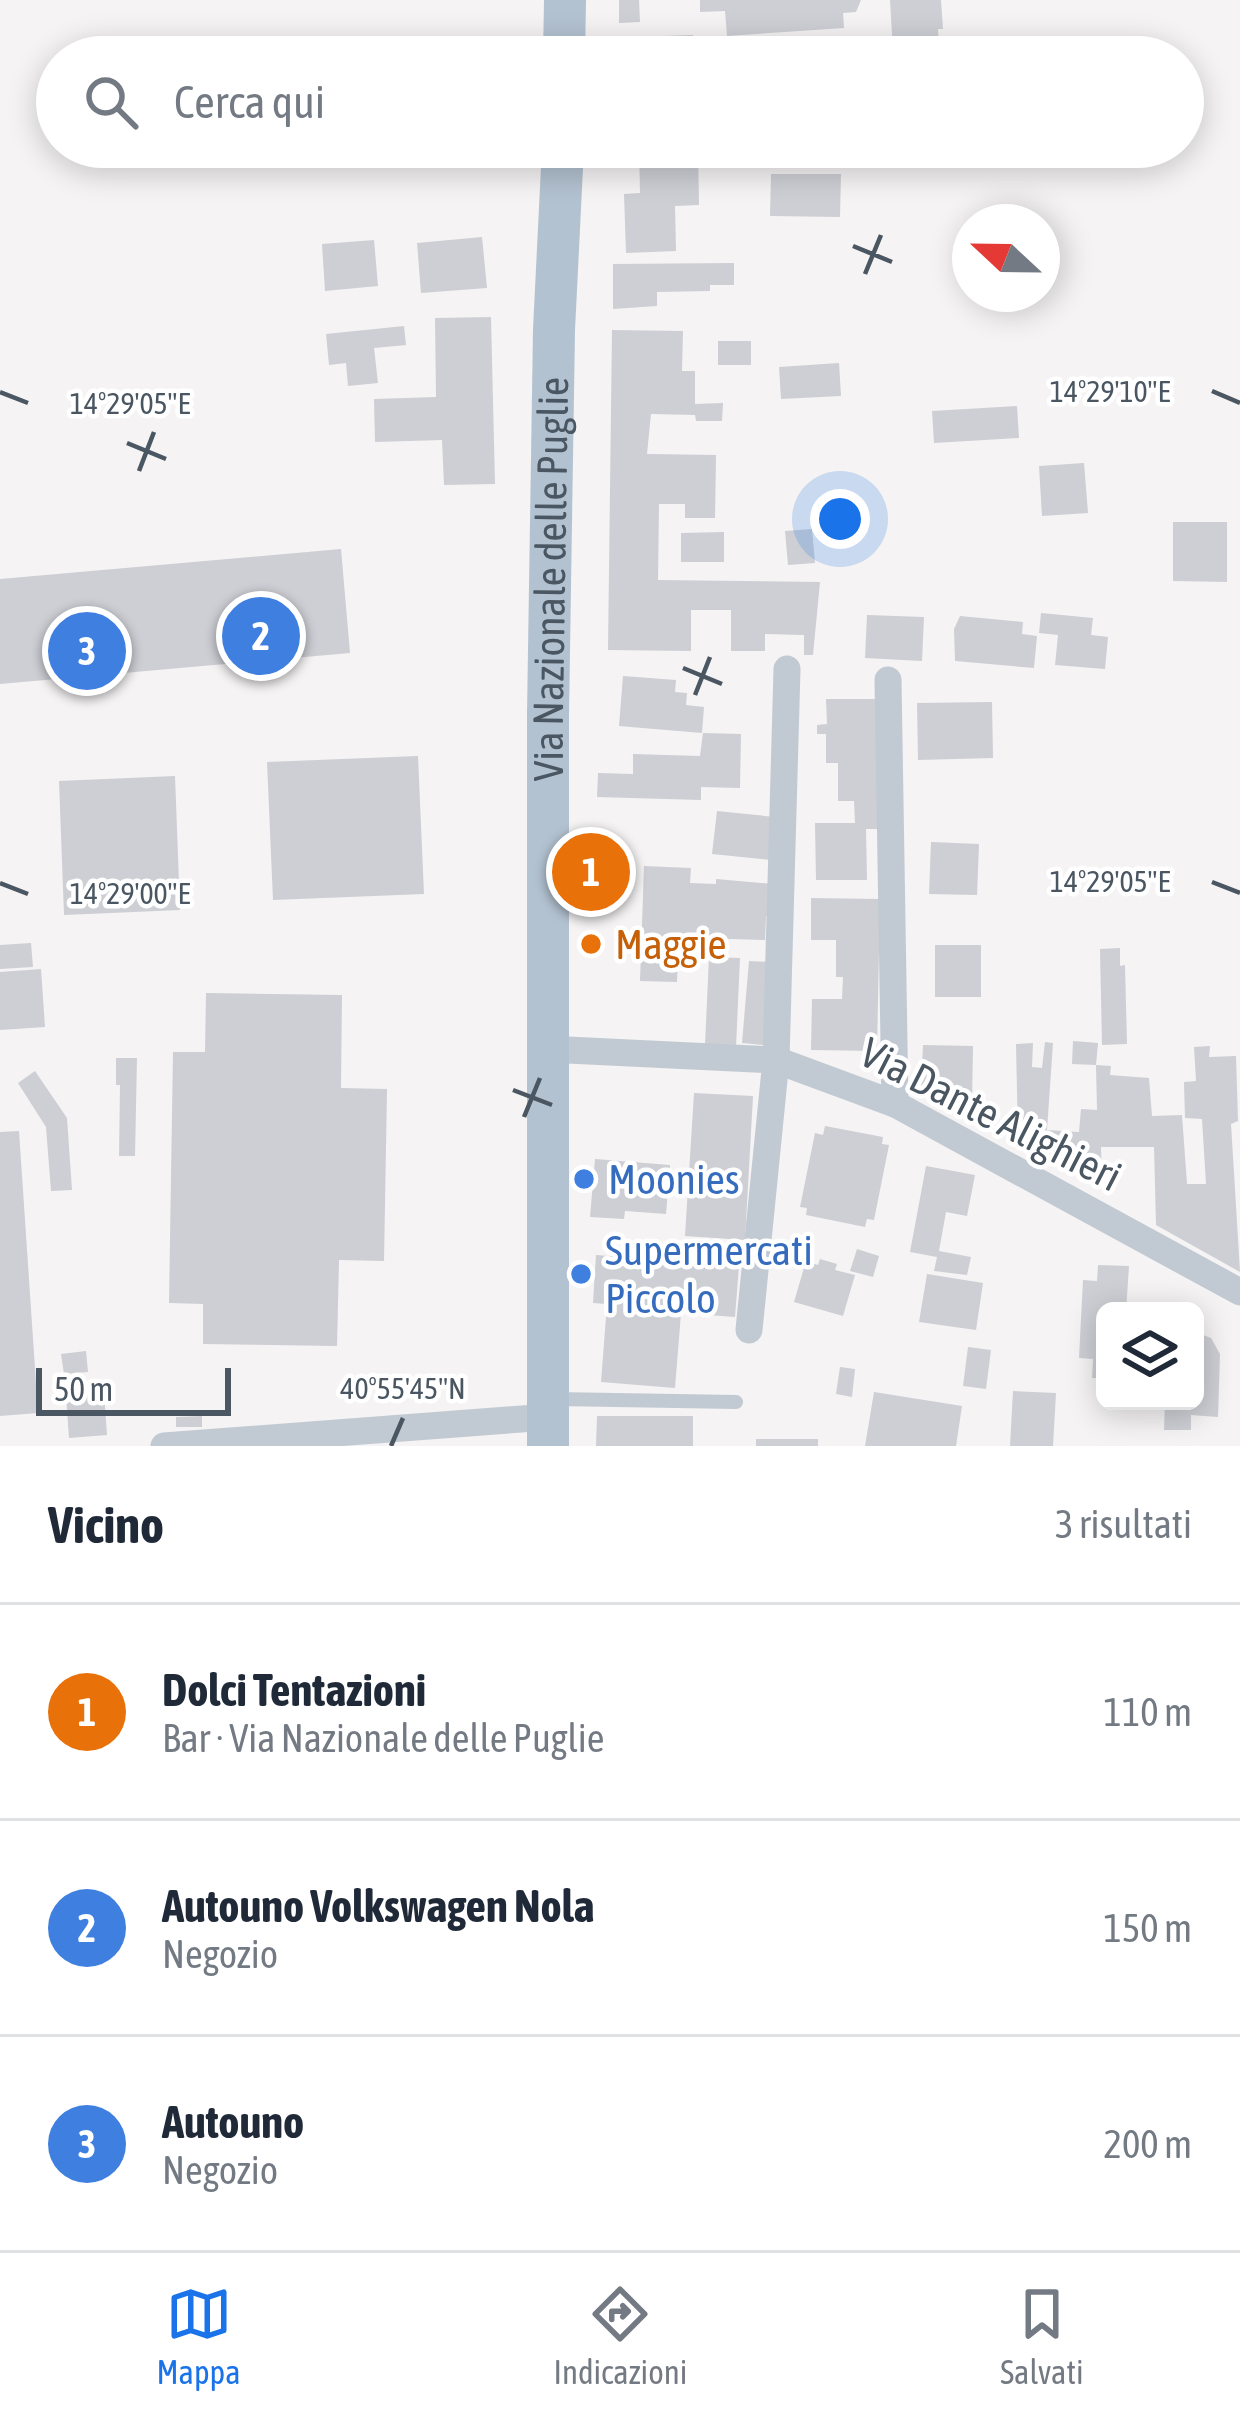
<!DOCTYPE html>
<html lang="it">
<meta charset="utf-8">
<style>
body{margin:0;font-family:"Asap Condensed",sans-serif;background:#f6f6f7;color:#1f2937}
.controls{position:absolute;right:36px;bottom:36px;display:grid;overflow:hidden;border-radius:18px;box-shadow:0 6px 30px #0003}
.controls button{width:108px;height:108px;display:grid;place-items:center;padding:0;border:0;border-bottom:3px solid #e0e1e3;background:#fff;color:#1f2937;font:60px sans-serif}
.compass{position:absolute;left:952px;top:204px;width:108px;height:108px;border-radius:50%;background:#fff;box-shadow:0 6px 30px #0003;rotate:292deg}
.scale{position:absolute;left:36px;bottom:30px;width:195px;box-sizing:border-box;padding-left:12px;border:6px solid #4a5661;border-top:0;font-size:33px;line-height:42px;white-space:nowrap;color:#4a5661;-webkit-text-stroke:9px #fff;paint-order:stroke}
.you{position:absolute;left:840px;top:519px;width:42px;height:42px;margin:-30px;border:9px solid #fff;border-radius:50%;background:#1a73e8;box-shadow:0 0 0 18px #1a73e833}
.badge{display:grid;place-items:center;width:78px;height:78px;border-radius:50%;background:#1a73e8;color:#fff;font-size:39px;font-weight:700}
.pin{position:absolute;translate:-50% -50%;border:6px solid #fff;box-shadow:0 3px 12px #0006}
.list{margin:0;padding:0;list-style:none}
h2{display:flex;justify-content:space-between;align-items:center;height:156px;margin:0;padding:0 48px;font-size:51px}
h2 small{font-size:39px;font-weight:400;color:#747a83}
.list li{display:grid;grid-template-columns:78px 1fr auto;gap:36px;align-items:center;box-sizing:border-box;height:216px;padding:0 48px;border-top:3px solid #e0e1e3}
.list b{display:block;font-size:45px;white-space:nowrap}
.list p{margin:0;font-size:39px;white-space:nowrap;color:#747a83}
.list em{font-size:39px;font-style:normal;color:#747a83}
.icon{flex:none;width:66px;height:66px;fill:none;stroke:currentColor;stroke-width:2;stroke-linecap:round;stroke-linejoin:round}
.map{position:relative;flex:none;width:1240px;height:1446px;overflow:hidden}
.search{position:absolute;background:#fff;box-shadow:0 6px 30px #0003;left:36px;right:36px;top:36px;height:132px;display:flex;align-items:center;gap:30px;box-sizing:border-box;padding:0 42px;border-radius:66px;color:#747a83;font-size:45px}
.sheet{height:804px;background:#fff}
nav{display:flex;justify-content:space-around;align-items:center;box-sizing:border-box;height:168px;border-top:3px solid #e0e1e3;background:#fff;font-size:33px;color:#747a83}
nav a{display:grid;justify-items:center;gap:6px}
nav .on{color:#1a73e8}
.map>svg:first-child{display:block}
</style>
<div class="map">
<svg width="1240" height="1446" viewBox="0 0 1240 1446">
<rect width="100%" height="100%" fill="#f5f3f3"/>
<g fill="#cdcfd5">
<path d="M619,0H639L640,22L619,23Z"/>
<path d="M700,0H861L856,12L843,13L844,28L727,36L725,11L700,12Z"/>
<path d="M890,0H941L943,29H938L939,49L893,52Z"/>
<path d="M693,35L694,57H636L635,37Z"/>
<path d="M639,147H698L699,205L675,206L676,251L626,253L624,194L640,193Z"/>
<path d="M771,174H841L840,217L770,216Z"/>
<path d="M482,237L487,288L421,293L417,243Z"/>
<path d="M374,240L378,286L325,291L322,244Z"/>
<path d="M734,263V285H710V291L657,292V306L613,309V264Z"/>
<path d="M491,317L495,484L444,485L442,440L375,442L374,399L436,397L435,318Z"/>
<path d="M404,326L406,345L374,348L378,383L348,386L346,363L329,365L326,334Z"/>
<path d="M612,330L683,331L682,371H695V404L723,403L722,421H696L695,415L651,414L647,454L716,455L715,518H685V504H659L658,580L820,582L813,655H804V635L765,634V651H731V610H691V651L608,650Z"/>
<rect x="718" y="341" width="33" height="24"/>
<path d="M839,363L841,396L781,399L779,367Z"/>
<path d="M1017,406L1019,438L934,443L932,411Z"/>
<path d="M1084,463L1088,513L1042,516L1039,466Z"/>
<path d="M1173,522H1227V582L1173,581Z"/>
<path d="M812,529L815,563L788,565L785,531Z"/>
<path d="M724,532V562H681V533Z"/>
<path d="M341,549L350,653L0,684V579Z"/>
<path d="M1041,613L1093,618L1091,635L1108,637L1105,669L1055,665L1058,635L1039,633Z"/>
<path d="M867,615L924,617L922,661L865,658Z"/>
<path d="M960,616L1023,622L1022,634L1037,636L1034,668L955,661L954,629Z"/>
<path d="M623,676L676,680L675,692L687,693L686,705L704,707L702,733L619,726Z"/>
<path d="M826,699H879L880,829H866L867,880H816L815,823H855L854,801H838V763H826V734H817V725L827,724Z"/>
<path d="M992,702L993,758L918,760L917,703Z"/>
<path d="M703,733L741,734L740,788L701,787V800L597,797L598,773L633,774V754L700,756Z"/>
<path d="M418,756L424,894L273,900L267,762Z"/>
<path d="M175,776L180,910L64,915L59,781Z"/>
<path d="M717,811L775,817L771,860L712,854Z"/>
<path d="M931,842L979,844L977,895L929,894Z"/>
<path d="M644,866L691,868L690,883L716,884V879L773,884L772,916H766L765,940L697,938L696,961L678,960L677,982L640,981Z"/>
<path d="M811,898L880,899L877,1051L811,1050L812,999H842L843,977H836V940H811Z"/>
<path d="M31,943L33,967L0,969V945Z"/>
<rect x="935" y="945" width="46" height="52"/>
<path d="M1120,948V966L1125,965L1127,1044L1102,1045L1100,949Z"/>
<path d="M709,957L740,958L736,1047L705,1045Z"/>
<path d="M749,961L770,962L763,1045L742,1043Z"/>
<path d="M41,969L45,1027L0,1030V972Z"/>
<path d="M206,993L342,995L341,1088L387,1089L384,1261L339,1260L337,1346L203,1344V1304L169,1303L173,1052H205Z"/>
<path d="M1073,1041L1098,1043L1096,1065L1072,1064Z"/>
<path d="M1045,1042L1053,1043L1047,1130L1079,1132L1081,1109L1097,1110L1096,1065L1111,1066L1110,1075L1149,1078L1152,1116L1182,1115L1187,1184H1206L1202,1119L1185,1118L1184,1082L1196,1081L1194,1047L1210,1046L1209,1057L1236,1056L1238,1121L1231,1124L1240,1272L1156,1225L1154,1147H1101L1102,1186L1018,1139L1016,1044L1033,1043L1032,1067L1042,1068Z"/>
<path d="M923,1045L973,1046L972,1103L937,1099L921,1088Z"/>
<path d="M116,1058H137L135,1156H119L120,1085H116Z"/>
<path d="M35,1071L67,1118L72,1190L51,1191L46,1127L18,1083Z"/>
<path d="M694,1093L753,1096L745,1240L685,1236Z"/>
<path d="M825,1126L883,1137L882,1144L889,1145L874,1220L867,1219L865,1227L806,1215L807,1208L800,1207L815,1133L823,1135Z"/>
<path d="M19,1131L38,1413L0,1416V1132Z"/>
<path d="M595,1159L670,1165L666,1214L625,1211L624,1219L590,1217Z"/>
<path d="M926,1166L975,1175L967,1216L946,1212L939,1251L971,1257L967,1275L934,1271L937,1257L910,1252Z"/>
<path d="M857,1249L879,1256L873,1277L850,1271Z"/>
<path d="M596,1255L739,1266L735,1317L681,1313L675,1388L601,1382L607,1304L593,1303Z"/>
<path d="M820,1259L837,1264L835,1270L855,1275L843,1316L794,1302L806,1261L818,1265Z"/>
<path d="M1098,1265L1129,1266L1126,1311H1105V1378H1092L1093,1359L1079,1358L1083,1280L1097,1281Z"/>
<path d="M927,1274L983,1283L976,1330L919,1322Z"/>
<path d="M1195,1332L1211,1338L1220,1354L1218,1417L1191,1415V1430H1164L1165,1401H1195Z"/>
<path d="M968,1347L991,1350L986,1389L963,1386Z"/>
<path d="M86,1351L88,1372L64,1374L61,1354Z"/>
<path d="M840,1367L855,1369L852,1397L836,1394Z"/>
<path d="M1013,1391L1056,1393L1053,1446H1010Z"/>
<path d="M874,1392L962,1406L956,1446H865Z"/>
<path d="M104,1393L107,1435L69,1438L66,1396Z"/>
<path d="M202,1416V1427H176V1417Z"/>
<path d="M597,1416H693V1446H596Z"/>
<rect x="756" y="1439" width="62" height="7"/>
</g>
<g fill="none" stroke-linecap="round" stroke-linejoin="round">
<path stroke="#c1cad2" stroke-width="14" d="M554,1399L736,1402"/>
<g stroke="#c1cad2" stroke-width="27">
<path d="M888,680L895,1104"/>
<path d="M547,1049L776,1060L895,1104L1240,1292"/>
<path d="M749,1330L776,1060L787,669"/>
<path d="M164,1446L548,1417"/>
</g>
<g stroke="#b3c2d1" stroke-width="42">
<path d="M564,57L565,0"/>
<path id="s1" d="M548,1446V715L554,330L563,147"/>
</g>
</g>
<path fill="none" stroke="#4a5661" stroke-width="4.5" d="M853,246L892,262M865,274L881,235M1212,391L1240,403M0,392L28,403M127,443L166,459M139,471L154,432M683,668L722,684M695,695L710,657M1212,882L1240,893M0,883L28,894M513,1090L552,1105M524,1117L540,1078M391,1446L403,1418"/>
<circle fill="#e8710a" stroke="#fff" stroke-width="4.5" cx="591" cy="944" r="12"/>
<g fill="#3f7fe0" stroke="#fff" stroke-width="4.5">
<circle cx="584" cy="1179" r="12"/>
<circle cx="581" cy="1274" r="12"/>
</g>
<g text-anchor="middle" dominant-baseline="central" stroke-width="9" stroke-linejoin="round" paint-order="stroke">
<g font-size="42" fill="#4a5661" stroke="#fff">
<text stroke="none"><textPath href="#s1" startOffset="867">Via Nazionale delle Puglie</textPath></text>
<text transform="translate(991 1114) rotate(27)">Via Dante Alighieri</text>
</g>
<g font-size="42" fill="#c56008" stroke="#fff" text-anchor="start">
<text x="615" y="944">Maggie</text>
</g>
<g font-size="42" fill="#366cbe" stroke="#fff" text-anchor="start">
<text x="608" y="1179">Moonies</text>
<text x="605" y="1250">Supermercati<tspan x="605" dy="48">Piccolo</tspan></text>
</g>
</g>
<g font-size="30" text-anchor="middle" fill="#4a5661" stroke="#fff" stroke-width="9" stroke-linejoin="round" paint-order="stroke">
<text x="1110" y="402">14°29'10"E</text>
<text x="130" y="414">14°29'05"E</text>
<text x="1110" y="892">14°29'05"E</text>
<text x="130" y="904">14°29'00"E</text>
<text x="403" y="1399">40°55'45"N</text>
</g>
</svg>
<div class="controls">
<button><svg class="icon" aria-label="layers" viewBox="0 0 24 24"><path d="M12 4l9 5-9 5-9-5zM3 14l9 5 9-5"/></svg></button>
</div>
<svg class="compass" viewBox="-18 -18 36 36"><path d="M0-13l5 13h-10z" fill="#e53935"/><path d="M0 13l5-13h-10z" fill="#747a83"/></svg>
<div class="scale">50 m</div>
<div class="you"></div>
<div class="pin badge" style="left:591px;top:872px;background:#e8710a">1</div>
<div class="pin badge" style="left:261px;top:636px;background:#3f7fe0">2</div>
<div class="pin badge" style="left:87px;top:651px;background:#3f7fe0">3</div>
<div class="search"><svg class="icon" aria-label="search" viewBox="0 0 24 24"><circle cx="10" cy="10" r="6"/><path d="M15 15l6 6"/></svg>Cerca qui</div>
</div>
<section class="sheet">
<h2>Vicino<small>3 risultati</small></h2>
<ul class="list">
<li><span class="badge" style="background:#e8710a">1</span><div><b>Dolci Tentazioni</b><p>Bar · Via Nazionale delle Puglie</p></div><em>110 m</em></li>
<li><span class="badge" style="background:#3f7fe0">2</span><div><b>Autouno Volkswagen Nola</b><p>Negozio</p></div><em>150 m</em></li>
<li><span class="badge" style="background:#3f7fe0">3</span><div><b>Autouno</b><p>Negozio</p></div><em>200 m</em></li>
</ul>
</section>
<nav>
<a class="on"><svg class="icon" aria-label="map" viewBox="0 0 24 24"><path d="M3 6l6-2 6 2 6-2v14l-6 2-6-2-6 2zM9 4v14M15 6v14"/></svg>Mappa</a>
<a><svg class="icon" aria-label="directions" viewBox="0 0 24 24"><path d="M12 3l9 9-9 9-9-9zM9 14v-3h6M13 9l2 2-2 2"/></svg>Indicazioni</a>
<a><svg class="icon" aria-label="saved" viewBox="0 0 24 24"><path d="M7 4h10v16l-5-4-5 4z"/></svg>Salvati</a>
</nav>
